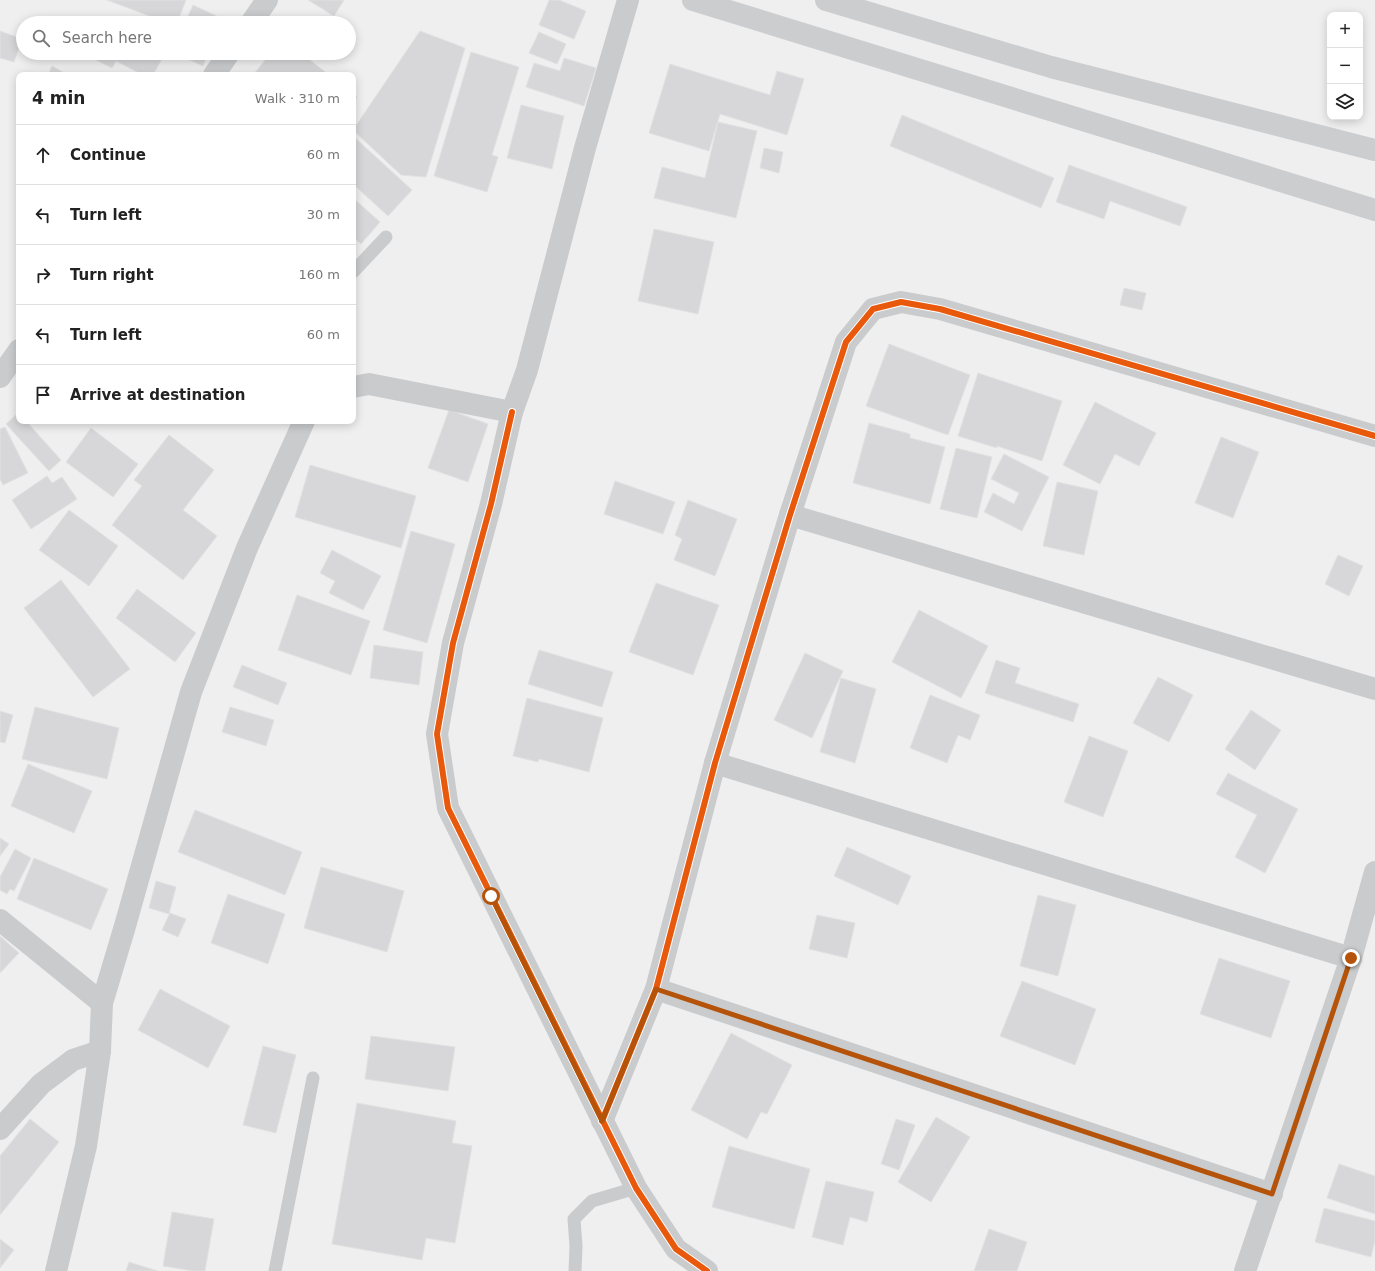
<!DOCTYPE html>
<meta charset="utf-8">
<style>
body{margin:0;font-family:"DejaVu Sans",sans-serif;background:#f2f2f2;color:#222}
.controls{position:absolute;right:12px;top:12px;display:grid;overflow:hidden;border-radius:8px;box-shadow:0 2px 10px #0003}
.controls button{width:36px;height:36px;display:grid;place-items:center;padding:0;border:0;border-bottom:1px solid #e0e0e0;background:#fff;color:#222;font:20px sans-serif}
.stop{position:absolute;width:12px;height:12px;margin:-9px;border:3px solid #b45309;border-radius:50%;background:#fff}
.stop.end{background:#b45309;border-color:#fff;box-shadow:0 1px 4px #0008}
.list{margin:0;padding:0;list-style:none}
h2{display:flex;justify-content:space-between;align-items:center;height:52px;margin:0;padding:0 16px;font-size:17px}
h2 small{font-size:13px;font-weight:400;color:#767676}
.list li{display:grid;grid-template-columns:26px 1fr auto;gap:12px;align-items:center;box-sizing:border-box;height:60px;padding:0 16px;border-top:1px solid #e0e0e0}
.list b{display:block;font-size:15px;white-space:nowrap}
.list em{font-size:13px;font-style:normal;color:#767676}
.icon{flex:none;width:22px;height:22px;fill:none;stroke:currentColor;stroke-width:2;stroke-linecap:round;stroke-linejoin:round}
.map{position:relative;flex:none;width:1375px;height:1271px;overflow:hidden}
.search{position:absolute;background:#fff;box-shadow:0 2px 10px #0003;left:16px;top:16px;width:340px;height:44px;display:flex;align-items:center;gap:10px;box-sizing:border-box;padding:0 14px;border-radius:22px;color:#767676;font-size:15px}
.panel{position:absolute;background:#fff;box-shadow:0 2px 10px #0003;left:16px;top:72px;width:340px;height:352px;border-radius:8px}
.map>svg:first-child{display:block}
</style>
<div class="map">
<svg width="1375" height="1271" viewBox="0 0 1375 1271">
<rect width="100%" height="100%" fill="#f0efef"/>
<g fill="#d7d7d9" stroke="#e1e1e2">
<path d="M107,0H186L177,23H168Z"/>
<path d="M308,0H344L334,16Z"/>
<path d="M549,0H559L586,11L574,39L539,25Z"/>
<path d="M193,5L223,19L222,23H185Z"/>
<path d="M86,17L98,23H83Z"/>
<path d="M0,31L22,39L14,62L0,58Z"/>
<path d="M420,31L465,48L426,177L401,175L353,130Z"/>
<path d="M539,32L566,44L557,64L529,53Z"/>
<path d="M471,52L519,67L492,155L498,157L487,192L434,176Z"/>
<path d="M82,53H156L163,57L153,75H143L116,61L112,68Z"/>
<path d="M174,53H208L203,66Z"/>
<path d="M271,53H301L329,75H253Z"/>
<path d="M564,58L596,68L584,106L526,87L534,63L560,71Z"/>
<path d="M670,64L770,95L777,71L804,79L787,135L720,114L709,151L649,133Z"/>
<path d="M52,66L68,75H48Z"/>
<path d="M353,94L357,97L353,103Z"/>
<path d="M521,105L564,116L552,169L507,158Z"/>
<path d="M902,115L1054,178L1041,208L890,146Z"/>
<path d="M718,122L757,131L736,218L654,198L662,167L705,178Z"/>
<path d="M353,136L412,190L388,216L353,184Z"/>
<path d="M764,148L783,152L779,173L760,168Z"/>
<path d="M1069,165L1187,207L1180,226L1110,201L1104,219L1056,202Z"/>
<path d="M353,198L380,222L361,244L353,237Z"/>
<path d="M654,229L714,242L698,314L638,301Z"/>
<path d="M1124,288L1146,293L1142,310L1120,305Z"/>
<path d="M889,344L970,375L948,435L866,406Z"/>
<path d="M978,373L1062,401L1042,461L997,446V448L958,436Z"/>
<path d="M1095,402L1156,433L1139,466L1115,454L1100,484L1063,465Z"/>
<path d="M449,410L488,424L468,482L428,468Z"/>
<path d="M18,413L19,421H26L61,460L49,471L6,424Z"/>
<path d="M869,423L910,434V438L945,447L930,504L853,483Z"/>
<path d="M5,427L28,473L3,485L0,479V429Z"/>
<path d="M91,428L138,464L113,497L66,462Z"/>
<path d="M169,435L214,470L183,510L217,536L183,580L112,525L142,486L134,480Z"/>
<path d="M1221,437L1259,452L1233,518L1195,503Z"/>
<path d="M956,448L992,457L977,518L940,509Z"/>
<path d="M1004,454L1049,477L1022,531L984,512L993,493L1014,504L1019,493L991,479Z"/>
<path d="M310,465L416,496L401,548L295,517Z"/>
<path d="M47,476L52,483L62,477L77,499L31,529L12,500Z"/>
<path d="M615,481L675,502L663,534L604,514Z"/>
<path d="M1057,482L1098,491L1084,555L1043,546Z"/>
<path d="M688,500L737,519L715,576L674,560L682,539L675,535Z"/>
<path d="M69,510L118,546L89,586L39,550Z"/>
<path d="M411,531L455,544L427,643L383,630Z"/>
<path d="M332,550L381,576L363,610L329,593L335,581L320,573Z"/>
<path d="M1338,555L1363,566L1349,596L1325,584Z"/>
<path d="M61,580L130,669L93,697L24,608Z"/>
<path d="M656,583L719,605L693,675L629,652Z"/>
<path d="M137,589L196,633L175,662L116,618Z"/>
<path d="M297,595L370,621L351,675L278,650Z"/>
<path d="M919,610L988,646L961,698L892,662Z"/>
<path d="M374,645L423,652L419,685L370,678Z"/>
<path d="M539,650L613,672L602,707L528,684Z"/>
<path d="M805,653L843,671L812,738L774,720Z"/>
<path d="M996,660L1020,668L1015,683L1079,704L1073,722L985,693Z"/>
<path d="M242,665L287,683L278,705L233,687Z"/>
<path d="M1158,677L1193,695L1169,742L1133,723Z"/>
<path d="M841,678L876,689L855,763L820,752Z"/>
<path d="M930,695L980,715L970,740L958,735L947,763L910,748Z"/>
<path d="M527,698L603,718L589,772L539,759L538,762L513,756Z"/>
<path d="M35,707L119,728L107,779L22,759Z"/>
<path d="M230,707L274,720L266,746L222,732Z"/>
<path d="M1251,710L1281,730L1255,770L1225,749Z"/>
<path d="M0,711L13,715L5,743L0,742Z"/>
<path d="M1089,736L1128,751L1103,817L1064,802Z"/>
<path d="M28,764L92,791L74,833L11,806Z"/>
<path d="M1228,773L1298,809L1265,873L1235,857L1257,815L1216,794Z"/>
<path d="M195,810L302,852L285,895L178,852Z"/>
<path d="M0,838L9,844L0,856Z"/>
<path d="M847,847L911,876L898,905L834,876Z"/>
<path d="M15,849L31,858L14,891L10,889L7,894L0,890V877Z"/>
<path d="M34,858L108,889L91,930L17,899Z"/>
<path d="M321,867L404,891L387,952L304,928Z"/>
<path d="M156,881L176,887L169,914L149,908Z"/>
<path d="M228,894L285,914L268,964L211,943Z"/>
<path d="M1038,895L1076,905L1058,976L1020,966Z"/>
<path d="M170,913L186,919L178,937L162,930Z"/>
<path d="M817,915L855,923L847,958L809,949Z"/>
<path d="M0,936L19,953L0,973Z"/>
<path d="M1219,958L1290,981L1271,1038L1200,1014Z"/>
<path d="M1022,981L1096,1009L1075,1065L1000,1036Z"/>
<path d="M160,989L230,1026L208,1068L138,1030Z"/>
<path d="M731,1033L792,1065L767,1114L761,1112L747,1139L691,1110Z"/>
<path d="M371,1036L455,1047L448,1091L365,1079Z"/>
<path d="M263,1046L296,1055L276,1133L243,1125Z"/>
<path d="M357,1103L456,1121L452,1143L472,1146L455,1243L426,1238L422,1260L332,1244Z"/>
<path d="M936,1117L970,1137L931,1202L898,1182Z"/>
<path d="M30,1119L59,1142L0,1215V1156Z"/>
<path d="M896,1119L915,1125L899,1170L881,1164Z"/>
<path d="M729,1146L810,1169L794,1229L712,1207Z"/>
<path d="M1339,1164L1375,1176V1214L1327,1198Z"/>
<path d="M826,1181L874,1192L867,1222L850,1217L843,1245L812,1237Z"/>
<path d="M1324,1208L1375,1221V1241L1371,1257L1315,1242Z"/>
<path d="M172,1212L214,1219L205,1271H193L163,1266Z"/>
<path d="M989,1229L1027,1242L1017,1271H974Z"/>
<path d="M0,1239L14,1250L0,1268Z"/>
<path d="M129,1262L158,1271H126Z"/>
</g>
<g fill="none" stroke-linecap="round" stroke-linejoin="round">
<g stroke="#c9cbcd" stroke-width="13">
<path d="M353,272L386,237"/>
<path d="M275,1271L313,1078"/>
<path d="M575,1271L576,1246L574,1219L592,1201L636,1188"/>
</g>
<g stroke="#c9cbcd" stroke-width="22">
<path d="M251,23L267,0"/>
<path d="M214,75L229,53"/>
<path d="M0,377L19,350"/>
<path d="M353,387L369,384L512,412L527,370L585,148L628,0"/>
<path d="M512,412L491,504L453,643L437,734L448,808L636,1188L676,1249L707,1271"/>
<path d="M790,515L1375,689"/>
<path d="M715,763L1351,958"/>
<path d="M0,920L102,1003"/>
<path d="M656,989L1272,1194"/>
<path d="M602,1121L656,989L715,763L790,515L846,342L873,309L901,302L940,309L1375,436"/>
<path d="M0,1129L41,1084L73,1060L100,1051"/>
<path d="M56,1271L86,1146L100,1051L102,1003L125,926L191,692L247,548L304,421"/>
<path d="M1245,1271L1351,958L1375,872"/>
</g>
<g stroke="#cbcdcf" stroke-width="22">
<path d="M693,0L1375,210"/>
<path d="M826,0L1051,67L1375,150"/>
</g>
<defs>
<g id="cycleway">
<path d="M512,412L491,504L453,643L437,734L448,808L636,1188L676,1249L707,1271"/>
<path d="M602,1121L656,989L715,763L790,515L846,342L873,309L901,302L940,309L1375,436"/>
</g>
</defs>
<use href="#cycleway" stroke="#fff" stroke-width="8"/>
<use href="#cycleway" stroke="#e8590c" stroke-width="6"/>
</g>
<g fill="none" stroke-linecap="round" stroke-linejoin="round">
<path stroke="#b45309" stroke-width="5" d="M491,896L602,1121L656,989L1272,1194L1351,958"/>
</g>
</svg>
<div class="controls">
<button>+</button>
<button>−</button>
<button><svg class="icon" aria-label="layers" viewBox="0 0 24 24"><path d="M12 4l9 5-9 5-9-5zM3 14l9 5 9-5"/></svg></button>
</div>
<div class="stop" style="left:491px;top:896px"></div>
<div class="stop end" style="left:1351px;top:958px"></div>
<div class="search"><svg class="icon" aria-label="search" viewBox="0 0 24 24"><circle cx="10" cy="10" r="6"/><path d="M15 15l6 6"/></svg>Search here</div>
<section class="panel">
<h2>4 min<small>Walk · 310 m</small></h2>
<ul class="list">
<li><svg class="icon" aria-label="ahead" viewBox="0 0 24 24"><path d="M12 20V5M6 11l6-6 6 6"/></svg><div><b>Continue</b></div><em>60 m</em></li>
<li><svg class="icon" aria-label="left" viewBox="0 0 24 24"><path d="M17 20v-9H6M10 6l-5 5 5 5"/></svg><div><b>Turn left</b></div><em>30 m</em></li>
<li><svg class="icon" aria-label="right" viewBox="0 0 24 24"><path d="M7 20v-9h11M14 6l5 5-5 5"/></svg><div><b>Turn right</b></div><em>160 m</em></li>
<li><svg class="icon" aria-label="left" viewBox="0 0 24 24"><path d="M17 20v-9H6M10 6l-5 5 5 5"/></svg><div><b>Turn left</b></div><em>60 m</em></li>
<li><svg class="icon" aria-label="arrive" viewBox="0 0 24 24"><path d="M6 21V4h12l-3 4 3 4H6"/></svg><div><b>Arrive at destination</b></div></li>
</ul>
</section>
</div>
